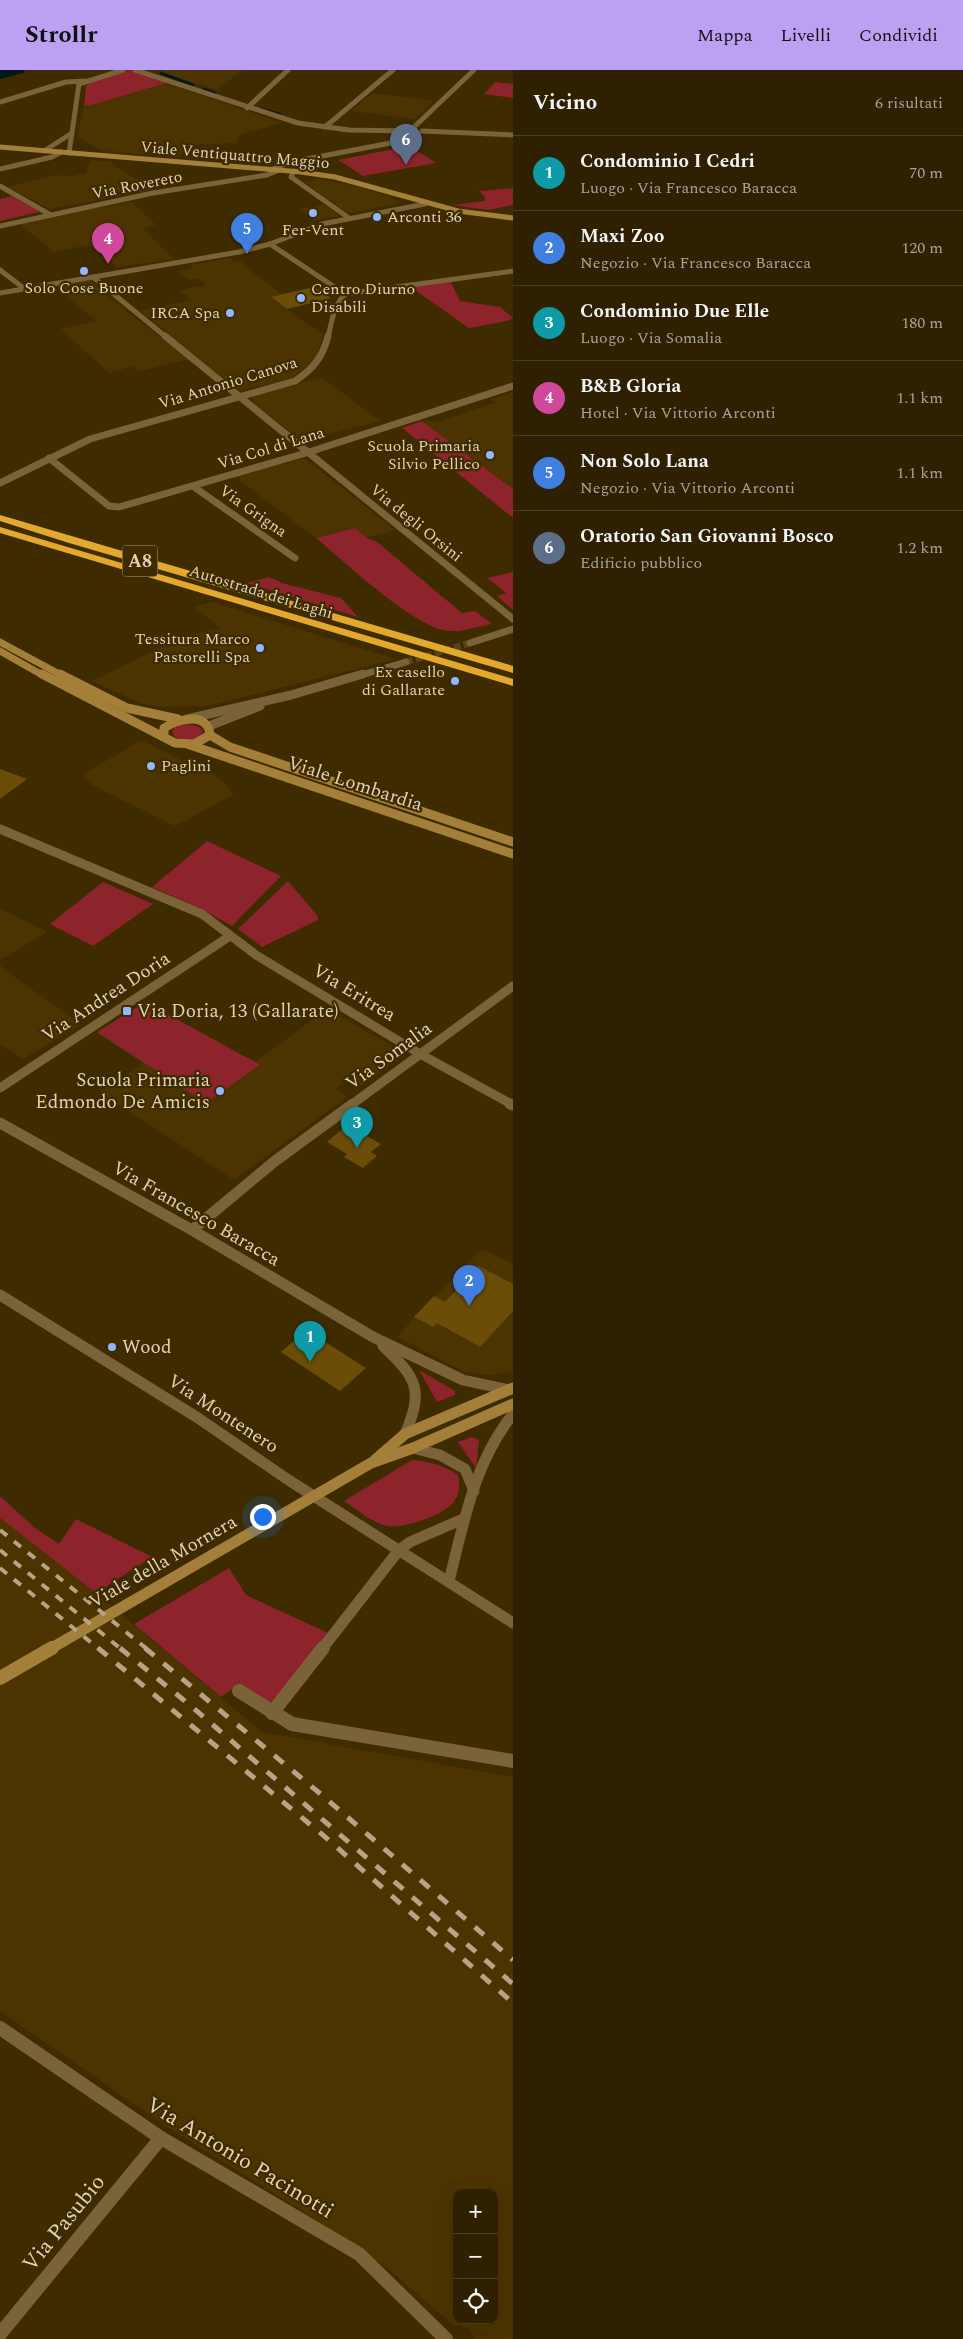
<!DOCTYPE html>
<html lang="it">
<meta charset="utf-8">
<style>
body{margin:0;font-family:Spectral,serif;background:#36280a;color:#f1f3f6}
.controls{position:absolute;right:15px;bottom:15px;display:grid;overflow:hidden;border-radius:10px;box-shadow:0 5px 20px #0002}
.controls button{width:45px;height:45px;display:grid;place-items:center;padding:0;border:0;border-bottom:1px solid #493e22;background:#2e2000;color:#f1f3f6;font:25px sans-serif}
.you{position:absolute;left:262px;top:1446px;width:18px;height:18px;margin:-12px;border:4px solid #fff;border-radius:50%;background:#1a73e8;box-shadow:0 0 0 8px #1a73e833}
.badge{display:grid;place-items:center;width:32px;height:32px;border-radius:50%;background:#bca0f2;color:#fff;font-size:16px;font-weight:700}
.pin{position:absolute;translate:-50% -41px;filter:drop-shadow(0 1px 2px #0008)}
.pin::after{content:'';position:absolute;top:26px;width:18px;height:15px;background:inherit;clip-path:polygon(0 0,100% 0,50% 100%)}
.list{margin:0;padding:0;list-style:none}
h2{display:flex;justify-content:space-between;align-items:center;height:65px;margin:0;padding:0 20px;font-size:21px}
h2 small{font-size:16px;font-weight:400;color:#a7a399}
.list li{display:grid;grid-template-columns:32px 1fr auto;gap:15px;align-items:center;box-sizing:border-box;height:75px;padding:0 20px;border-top:1px solid #493e22}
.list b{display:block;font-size:19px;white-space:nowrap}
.list p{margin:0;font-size:16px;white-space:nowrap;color:#a7a399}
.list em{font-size:16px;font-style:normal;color:#a7a399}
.icon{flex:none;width:28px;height:28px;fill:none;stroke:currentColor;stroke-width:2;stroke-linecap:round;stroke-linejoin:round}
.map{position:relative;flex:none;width:513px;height:2269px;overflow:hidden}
header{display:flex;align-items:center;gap:30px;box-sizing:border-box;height:70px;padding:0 25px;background:#bca0f2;color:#111}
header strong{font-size:24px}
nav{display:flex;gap:28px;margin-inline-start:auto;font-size:18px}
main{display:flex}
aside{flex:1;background:#2e2000}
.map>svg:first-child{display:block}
</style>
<header>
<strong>Strollr</strong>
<nav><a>Mappa</a><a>Livelli</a><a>Condividi</a></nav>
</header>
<main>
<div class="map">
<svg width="513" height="2269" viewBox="0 0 513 2269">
<rect width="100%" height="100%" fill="#3e2b00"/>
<g fill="#4b3400" fill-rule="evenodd">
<path d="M163,0H242L217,20L160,2Z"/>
<path d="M166,13L277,51L284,52L239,65L237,73L188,75L180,87L102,81L77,67L84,35H92Z"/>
<path d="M372,23L434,31L414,49L351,41Z"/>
<path d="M91,90L114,92L112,95L125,101L123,102L157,119L49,139L8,117L55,105L72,106L87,102L86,98Z"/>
<path d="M317,109L354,116L388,126L401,133L351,143L346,142L304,112Z"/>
<path d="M132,132L156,155L142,158L174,189L116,197L96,177L92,178L89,175L54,182L20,154L71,142Z"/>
<path d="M324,134L340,146L315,151L300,139Z"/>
<path d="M231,188L233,191L241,190L250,200L282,224L272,228L323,265L317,288L292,308L240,321L140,241L191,230L179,220L206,215L199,209L190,210L177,201L192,198L190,195Z"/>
<path d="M90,210L130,244L189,289L137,302L133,296L109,303L61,259L96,251L56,216Z"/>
<path d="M322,308L381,351L302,371L252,332L254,326L268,321Z"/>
<path d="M513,322V419L422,351H440L495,333L490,329Z"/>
<path d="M305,388L395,460L367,468L354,458L316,468L239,410L241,409L237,406Z"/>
<path d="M212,532L396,589L208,636L162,637L140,633L92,611L182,567L221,558L193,537Z"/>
<path d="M141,670L181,690H189L204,696L230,718L233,725L175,756L92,715L82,705Z"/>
<path d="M0,838L47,862L0,890Z"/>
<path d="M0,895L6,901L81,954L23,989L0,974Z"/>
<path d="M145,932L255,992L327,939L405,983L362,1016L350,1008L336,1019L347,1027L234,1110L100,1022L143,993L97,963Z"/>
<path d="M482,1179L513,1194V1302L491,1305L464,1302L398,1267L414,1247Z"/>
<path d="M0,1448L96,1523L262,1662L513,1707V2269H474L470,2259L452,2254L386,2197L318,2151L166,2056L0,1941ZM457,2123H494V2250H457Z"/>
</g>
<g fill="#8d232b">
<path d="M130,0L166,13L92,35H84L86,16L89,13Z"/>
<path d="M496,12L513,14V28L484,24Z"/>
<path d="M410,76L436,93L363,106L338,90Z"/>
<path d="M513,118V135L488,140L452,135L485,131V127L479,121Z"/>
<path d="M11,126L37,140L39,142L0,151V129Z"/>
<path d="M450,210L460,231L500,237L513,248L507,251L469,258L409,216Z"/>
<path d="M422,351L513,419V448L402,358Z"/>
<path d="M355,458L367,468L377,472L462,543L475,541L492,554C479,556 463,562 450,561C416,560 344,491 316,468Z"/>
<path d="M513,502V540L497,526L506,523L487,508Z"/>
<path d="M269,507L282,513L341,528L358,547L247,513Z"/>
<path d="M188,654L200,657L203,661L201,665L191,670L176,668L172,663L173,659L180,655Z"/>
<path d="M207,771L281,806L232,856L200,838L152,817Z"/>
<path d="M288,811L317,845L318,850L262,877L238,859Z"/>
<path d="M103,812L153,834L93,876L50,854Z"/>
<path d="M145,932L255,992L260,995L206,1033L97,962Z"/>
<path d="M419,1300L455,1321V1325L437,1332Z"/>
<path d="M472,1367L479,1370L476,1398L458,1372Z"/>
<path d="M412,1390C430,1392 444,1395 458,1405C460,1416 460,1425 452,1434C441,1446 403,1459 387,1456C371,1452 358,1440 344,1431Z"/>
<path d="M0,1426L35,1458L59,1474L76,1449L152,1487L96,1523L0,1448Z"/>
<path d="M229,1498L246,1525L328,1563L274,1631L265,1633L237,1615L221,1627L134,1554Z"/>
</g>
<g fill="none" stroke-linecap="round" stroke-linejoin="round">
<g stroke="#021819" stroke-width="2.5">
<path d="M161,3L193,15"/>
<path d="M204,19L215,23"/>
<path d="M261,39L280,44"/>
</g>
<path fill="#021819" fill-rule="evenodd" d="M0,0H25L23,3L0,9Z"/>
</g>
<g fill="#6b4d08">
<path d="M314,217L331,228L287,239L271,227Z"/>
<path d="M0,699L27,709L0,729Z"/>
<path d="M347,1055L381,1074L371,1082L377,1086L363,1098L344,1087L347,1084L327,1072Z"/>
<path d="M479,1196L513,1214V1241L480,1277L437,1253L433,1257L414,1247L434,1226L445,1232Z"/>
<path d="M306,1260L344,1284L366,1298L340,1321L281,1282Z"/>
</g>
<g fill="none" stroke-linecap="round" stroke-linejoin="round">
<path stroke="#56441b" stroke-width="7" stroke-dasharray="7 3" stroke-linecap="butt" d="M406,592L470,573"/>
<g stroke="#7a6339" stroke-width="5">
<path d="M135,0L298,53L349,60L407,61"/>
<path d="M0,32L66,12L86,11"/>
<path d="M247,38L288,0"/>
<path d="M325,57L393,0"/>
<path d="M411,60L474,0"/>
<path d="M422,61L513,65"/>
<path d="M44,81L72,63"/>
<path d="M69,83L79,14L123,0"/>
<path d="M0,99L52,87L61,82"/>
<path d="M273,99L291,92L417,68"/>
<path d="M294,101L291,107L349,148"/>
<path d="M0,116L49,144"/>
<path d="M0,156L153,123L267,105L279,100"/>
<path d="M270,174L345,224"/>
<path d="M0,200L25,219"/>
<path d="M93,207L166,267"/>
<path d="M328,267C332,251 333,237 345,224L513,201"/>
</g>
<g stroke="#7a6339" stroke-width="7">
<path d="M165,266L513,549"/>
<path d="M49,388L109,436L119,437L306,383L513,316"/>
<path d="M0,413L90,369L295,311C313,299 323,287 328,266"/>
<path d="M194,417L295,488"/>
<path d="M470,573L513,559"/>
<path d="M358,606L406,592"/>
</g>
<g stroke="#7a6339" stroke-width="9">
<path d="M187,649L291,625L363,604"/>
<path d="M209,656L260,636"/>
<path d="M0,759L202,844L256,885L422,985L513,1035"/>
<path d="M0,1018L230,866"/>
<path d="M351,1035L513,916"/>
</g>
<g stroke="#7a6339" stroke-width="11">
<path d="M510,1034L513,1035"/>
<path d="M0,1053L192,1160L373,1267L463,1310L509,1320"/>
<path d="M192,1160L275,1091L353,1034"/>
<path d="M0,1225L198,1348L290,1411L513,1553"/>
<path d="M383,1276C417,1308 424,1320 405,1364"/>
<path d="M413,1378L440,1385L465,1399L474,1421"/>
<path d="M449,1511C464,1452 474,1393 513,1344"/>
<path d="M322,1579L399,1480L410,1472L463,1449"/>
</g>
<g stroke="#7a6339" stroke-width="14">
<path d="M239,1621L292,1654L513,1691"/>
<path d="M272,1643L323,1578"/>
<path d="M0,1958L161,2068L359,2184L446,2269"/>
<path d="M0,2264L161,2068"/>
</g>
<path stroke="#7a6339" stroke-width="5" d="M0,223L239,182L270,174L322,154L425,134"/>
<path stroke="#a47f39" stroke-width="5" d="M0,77L301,102L335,107L458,141L513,148"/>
<g stroke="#a47f39" stroke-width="7">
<path d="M0,572L63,606"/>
<path d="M0,581L44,606"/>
</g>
<g stroke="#a47f39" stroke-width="9">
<path d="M42,604L175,673L194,674L210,665C208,641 178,649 164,658V665"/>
<path d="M60,604L127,638L178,649"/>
<path d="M210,665L230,677L513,772"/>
<path d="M187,674L513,784"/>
</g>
<g stroke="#a47f39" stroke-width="11">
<path d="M375,1390L405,1364L513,1318"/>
<path d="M50,1579L371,1393L413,1378L513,1334"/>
</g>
<path stroke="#a47f39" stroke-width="14" d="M0,1608L52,1578"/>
<g fill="#e2a92d" fill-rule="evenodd">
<path d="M0,445L513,596V603L69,473L0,451Z"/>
<path d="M0,457L513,609V616L0,463Z"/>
</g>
<g stroke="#b5a485" stroke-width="4" stroke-dasharray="9 9" stroke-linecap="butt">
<path d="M0,1460L147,1579"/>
<path d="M0,1480L121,1579"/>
<path d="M0,1498L99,1579"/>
</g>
<g stroke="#b5a485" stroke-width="5" stroke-dasharray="12 12" stroke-linecap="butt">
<path d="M98,1578L324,1766L513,1933"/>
<path d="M120,1578L191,1636L513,1914"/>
<path d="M145,1578L323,1726L513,1890"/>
</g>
</g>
<g fill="#91b8fd" stroke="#3e2b00" stroke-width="2">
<circle cx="313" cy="143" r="5"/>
<circle cx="377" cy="147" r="5"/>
<circle cx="84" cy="201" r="5"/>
<circle cx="301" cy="228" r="5"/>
<circle cx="230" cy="243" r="5"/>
<circle cx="490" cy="385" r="5"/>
<circle cx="260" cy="578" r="5"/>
<circle cx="455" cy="611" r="5"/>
<circle cx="151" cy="696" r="5"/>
<rect x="122" y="936" width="10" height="10" rx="2.5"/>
<circle cx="220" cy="1021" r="5"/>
<circle cx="112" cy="1277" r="5"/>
</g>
<g text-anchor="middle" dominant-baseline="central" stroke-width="4.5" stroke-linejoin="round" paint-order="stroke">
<g font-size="16" fill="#e1d2b7" stroke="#3e2b00">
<text transform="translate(235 85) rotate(5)">Viale Ventiquattro Maggio</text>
<text transform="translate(137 115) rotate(-11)">Via Rovereto</text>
<text transform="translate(228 313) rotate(-17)">Via Antonio Canova</text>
<text transform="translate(271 378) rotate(-17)">Via Col di Lana</text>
<text transform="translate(253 441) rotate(35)">Via Grigna</text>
<text transform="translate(416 453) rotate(39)">Via degli Orsini</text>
<text transform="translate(261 522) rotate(17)">Autostrada dei Laghi</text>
</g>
<g font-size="16" fill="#e1d2b7" stroke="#3e2b00" text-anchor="end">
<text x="387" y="147" text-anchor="start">Arconti 36</text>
<text x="313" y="160" text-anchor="middle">Fer-Vent</text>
<text x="84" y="218" text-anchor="middle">Solo Cose Buone</text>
<text x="311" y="219" text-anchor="start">Centro Diurno<tspan x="311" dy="18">Disabili</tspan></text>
<text x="220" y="243">IRCA Spa</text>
<text x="480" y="376">Scuola Primaria<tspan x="480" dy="18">Silvio Pellico</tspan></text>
<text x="250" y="569">Tessitura Marco<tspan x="250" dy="18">Pastorelli Spa</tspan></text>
<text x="445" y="602">Ex casello<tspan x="445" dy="18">di Gallarate</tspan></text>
<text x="161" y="696" text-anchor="start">Paglini</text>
</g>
<rect fill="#3e2b00" stroke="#b0a080" stroke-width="1" x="122.5" y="475.5" width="35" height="31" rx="4"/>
<g font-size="18" font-weight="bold" fill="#e1d2b7">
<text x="140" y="491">A8</text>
</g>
<g font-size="19" fill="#e1d2b7" stroke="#3e2b00">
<text transform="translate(355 714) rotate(18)">Viale Lombardia</text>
<text transform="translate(354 923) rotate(31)">Via Eritrea</text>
<text transform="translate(106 927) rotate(-33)">Via Andrea Doria</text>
<text transform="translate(389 986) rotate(-36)">Via Somalia</text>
<text transform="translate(196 1144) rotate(30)">Via Francesco Baracca</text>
<text transform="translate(223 1344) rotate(33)">Via Montenero</text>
<text transform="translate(163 1492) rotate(-30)">Viale della Mornera</text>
</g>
<g font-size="19" fill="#e1d2b7" stroke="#3e2b00" text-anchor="start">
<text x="137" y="941">Via Doria, 13 (Gallarate)</text>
<text x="210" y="1010" text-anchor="end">Scuola Primaria<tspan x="210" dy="22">Edmondo De Amicis</tspan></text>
<text x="122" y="1277">Wood</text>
</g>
<g font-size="22" fill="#e1d2b7" stroke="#3e2b00">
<text transform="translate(240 2088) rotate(31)">Via Antonio Pacinotti</text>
<text transform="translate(64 2153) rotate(-51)">Via Pasubio</text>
</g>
</g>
</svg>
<div class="controls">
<button>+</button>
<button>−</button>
<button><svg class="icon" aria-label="locate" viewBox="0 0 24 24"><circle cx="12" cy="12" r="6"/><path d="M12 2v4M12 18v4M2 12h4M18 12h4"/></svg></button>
</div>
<div class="you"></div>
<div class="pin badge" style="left:310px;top:1292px;background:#0f9aa8">1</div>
<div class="pin badge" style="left:469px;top:1236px;background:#3f7fe0">2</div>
<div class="pin badge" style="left:357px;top:1078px;background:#0f9aa8">3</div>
<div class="pin badge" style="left:108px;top:194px;background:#d1479c">4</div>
<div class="pin badge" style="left:247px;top:184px;background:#3f7fe0">5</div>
<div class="pin badge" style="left:406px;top:95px;background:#5c6f8a">6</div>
</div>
<aside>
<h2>Vicino<small>6 risultati</small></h2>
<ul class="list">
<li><span class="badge" style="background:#0f9aa8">1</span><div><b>Condominio I Cedri</b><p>Luogo · Via Francesco Baracca</p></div><em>70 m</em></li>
<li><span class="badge" style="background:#3f7fe0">2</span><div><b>Maxi Zoo</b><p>Negozio · Via Francesco Baracca</p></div><em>120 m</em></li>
<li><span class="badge" style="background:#0f9aa8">3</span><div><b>Condominio Due Elle</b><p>Luogo · Via Somalia</p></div><em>180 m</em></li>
<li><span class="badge" style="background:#d1479c">4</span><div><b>B&amp;B Gloria</b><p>Hotel · Via Vittorio Arconti</p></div><em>1.1 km</em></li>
<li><span class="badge" style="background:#3f7fe0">5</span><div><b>Non Solo Lana</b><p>Negozio · Via Vittorio Arconti</p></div><em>1.1 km</em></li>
<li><span class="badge" style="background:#5c6f8a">6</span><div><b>Oratorio San Giovanni Bosco</b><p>Edificio pubblico</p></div><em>1.2 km</em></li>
</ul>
</aside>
</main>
